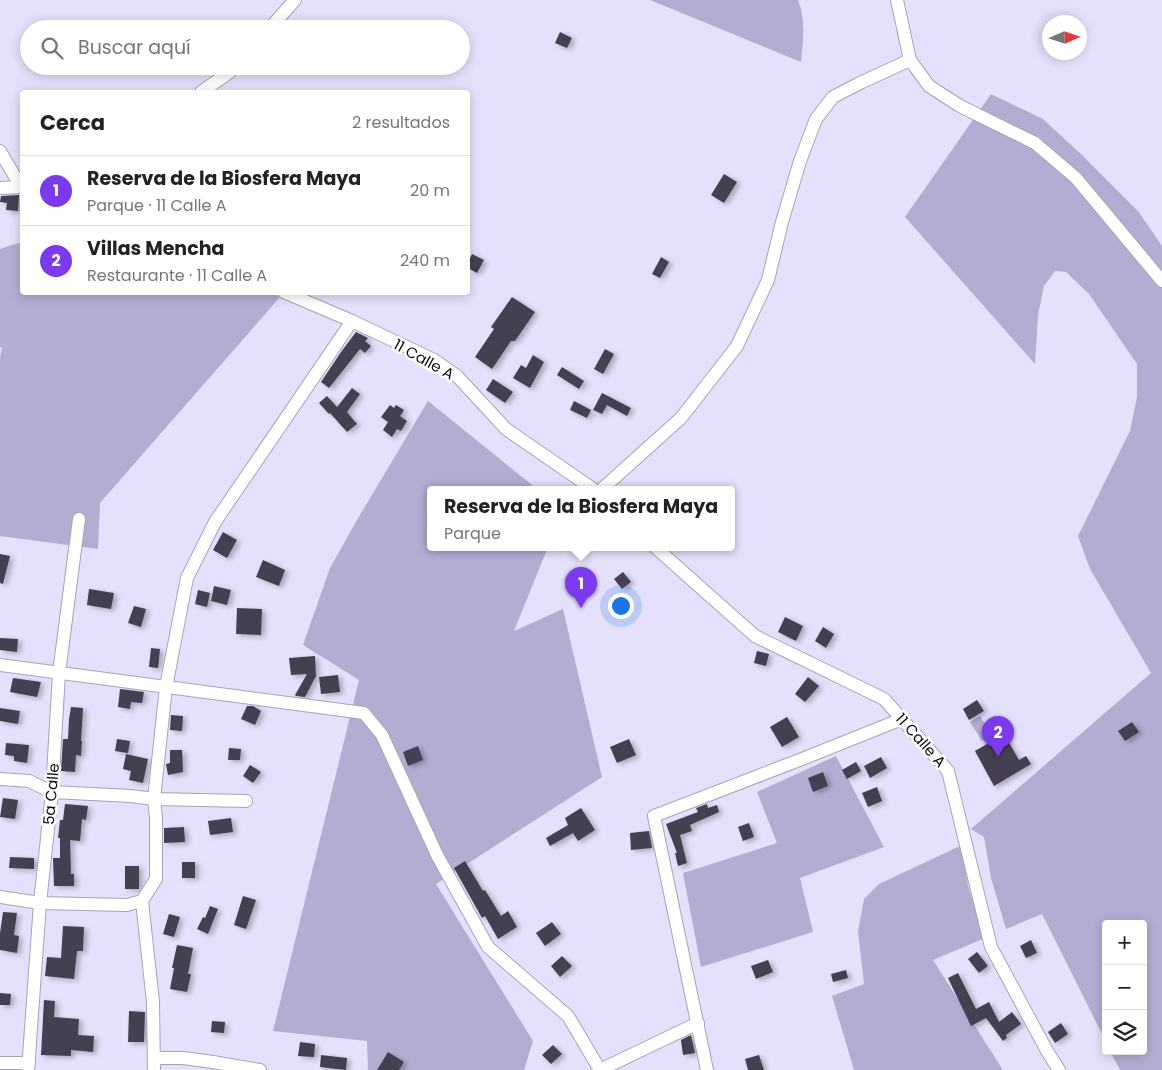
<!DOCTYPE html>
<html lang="es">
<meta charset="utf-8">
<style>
body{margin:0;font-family:Poppins,sans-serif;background:#f6f6f6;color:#222}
.controls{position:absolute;right:15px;bottom:15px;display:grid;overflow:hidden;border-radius:5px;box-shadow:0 2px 12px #0003}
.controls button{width:45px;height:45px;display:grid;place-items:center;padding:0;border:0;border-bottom:1px solid #e0e0e0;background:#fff;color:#222;font:25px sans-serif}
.compass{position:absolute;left:1042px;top:15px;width:45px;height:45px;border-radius:50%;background:#fff;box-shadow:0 2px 12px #0003;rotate:87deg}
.you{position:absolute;left:620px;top:605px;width:18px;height:18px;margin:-12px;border:4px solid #fff;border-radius:50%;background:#1a73e8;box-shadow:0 0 0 8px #1a73e833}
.badge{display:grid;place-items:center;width:32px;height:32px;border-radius:50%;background:#7c3aed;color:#fff;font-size:16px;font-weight:700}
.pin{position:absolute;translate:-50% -41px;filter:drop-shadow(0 1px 2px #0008)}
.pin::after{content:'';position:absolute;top:26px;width:18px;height:15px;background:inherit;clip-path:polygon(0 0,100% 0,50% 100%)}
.popup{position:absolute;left:427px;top:486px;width:308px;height:65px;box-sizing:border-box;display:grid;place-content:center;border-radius:5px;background:#fff;filter:drop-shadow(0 1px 4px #0005);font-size:16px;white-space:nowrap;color:#767676}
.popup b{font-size:19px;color:#222}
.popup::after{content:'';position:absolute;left:50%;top:100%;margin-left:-10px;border:10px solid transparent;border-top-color:#fff}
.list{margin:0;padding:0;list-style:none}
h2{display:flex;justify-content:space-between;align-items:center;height:65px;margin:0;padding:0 20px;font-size:21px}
h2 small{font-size:16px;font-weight:400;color:#767676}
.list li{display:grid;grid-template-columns:32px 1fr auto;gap:15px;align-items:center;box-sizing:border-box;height:70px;padding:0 20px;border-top:1px solid #e0e0e0}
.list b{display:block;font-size:19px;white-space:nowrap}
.list p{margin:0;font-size:16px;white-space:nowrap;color:#767676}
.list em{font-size:16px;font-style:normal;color:#767676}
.icon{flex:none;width:28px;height:28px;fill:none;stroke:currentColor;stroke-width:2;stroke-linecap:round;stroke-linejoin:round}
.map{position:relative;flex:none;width:1162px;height:1070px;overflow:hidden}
.search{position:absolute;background:#fff;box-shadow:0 2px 12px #0003;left:20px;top:20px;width:450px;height:55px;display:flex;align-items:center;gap:12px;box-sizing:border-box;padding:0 18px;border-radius:28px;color:#767676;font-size:19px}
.panel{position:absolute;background:#fff;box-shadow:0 2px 12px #0003;left:20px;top:90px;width:450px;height:205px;border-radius:5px}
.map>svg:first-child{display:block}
</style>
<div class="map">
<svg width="1162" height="1070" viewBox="0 0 1162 1070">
<defs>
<filter id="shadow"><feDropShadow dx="3.5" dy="2" stdDeviation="2.5" flood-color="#0004"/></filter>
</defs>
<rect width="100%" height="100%" fill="#f7f5fe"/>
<path fill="#e5e0fb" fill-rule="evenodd" d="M0,0H1162V1070H0ZM1050,22H1080V52H1050ZM29,29H461V66H29ZM22,92H468V292H22ZM431,489H731V547H431ZM1106,924H1143V1051H1106Z"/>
<g fill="#b4add2">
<path d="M650,0H798C806,20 803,41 801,62Z"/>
<path d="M991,94L1043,119L1082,155L1138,211L1162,246V1070H1120L1110,1051H1143V924H1106V1042L1042,914L1006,929L991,878L984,837L971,829L1151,673L1090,569L1078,536L1130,431L1137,397V364L1089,294L1066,272L1055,271L1044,286L1038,315L1035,364L905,217Z"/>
<path d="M22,242V292H269L280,297L100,503L98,549L0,536V357L2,348L0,347V249Z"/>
<path d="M428,401L537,489H431V547H548L514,631L563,609L602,777L436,884L533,1041L524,1070H368L367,1041L273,1031L359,680L303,645L330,568L357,520Z"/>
<path d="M836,756L884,847L800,878L813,932L701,967L683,873L777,843L757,792Z"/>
<path d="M962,845L968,886L985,938L933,960L1003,1070H854L832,996L864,984L858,932L864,899L879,884Z"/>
</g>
<path fill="#b4acd1" d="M980,716L992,735L982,741L970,722Z"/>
<g fill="#444051" filter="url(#shadow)">
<path d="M560,32L572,38L567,48L555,43Z"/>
<path d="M724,174L737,182L724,203L711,195Z"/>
<path d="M19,195L18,211L6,210L7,203L0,202L1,196Z"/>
<path d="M472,254L484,260L477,273L468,268V262Z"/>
<path d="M661,257L669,262L660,278L652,274Z"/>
<path d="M512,297L535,312L515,341H511L492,369L475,357L494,329L491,327Z"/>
<path d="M356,332L368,338L365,341L371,346L365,353L360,349L329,388L321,382L341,352Z"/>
<path d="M605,349L614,354L603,374L594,369Z"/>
<path d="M533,355L544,362L530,388L513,378L521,365L526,368Z"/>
<path d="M562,367L584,381L579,389L557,375Z"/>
<path d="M493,379L513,392L505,403L486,390Z"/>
<path d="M352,388L360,394L347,412L357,424L347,432L330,413L329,414L319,403L327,396L337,407Z"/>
<path d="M602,393L631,408L627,416L607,405L602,414L593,410Z"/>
<path d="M574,401L591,410L587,418L570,410Z"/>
<path d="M390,405L394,408L396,405L404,410L400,416L407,421L401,431L397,429L392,437L383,430L388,422L381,417Z"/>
<path d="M223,532L237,540L227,558L213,550Z"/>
<path d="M0,554L10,556L3,584L0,583Z"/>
<path d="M263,560L285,570L279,586L256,577Z"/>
<path d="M623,572L631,582L622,589L614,579Z"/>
<path d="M214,586L231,590L227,605L211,601Z"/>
<path d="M89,589L114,593L111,609L87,605Z"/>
<path d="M198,590L210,593L207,607L195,604Z"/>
<path d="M134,606L146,609L141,627L128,623Z"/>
<path d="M237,608L262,609L261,635L236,634Z"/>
<path d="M785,617L803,626L796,641L778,632Z"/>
<path d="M823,627L834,634L826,648L815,641Z"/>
<path d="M0,638L18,639L17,652L0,650Z"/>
<path d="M151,648L160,649L158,668L149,667Z"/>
<path d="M757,651L769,654L766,666L754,663Z"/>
<path d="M315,656L316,676L305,697L296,696L295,695L307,674L291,675L289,658Z"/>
<path d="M338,675L340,692L321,694L319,677Z"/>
<path d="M808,677L819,686L805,702L795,694Z"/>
<path d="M13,678L41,682L37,697L10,692Z"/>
<path d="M120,689L144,692L142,703L131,702L130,709L118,707Z"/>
<path d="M977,700L984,711L969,720L963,709Z"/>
<path d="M247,706H253L261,711L255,725L241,719Z"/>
<path d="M71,707L83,708L81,741H82L81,756L76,755L75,772L61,771L63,739H68L69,719Z"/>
<path d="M0,708L20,711L18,724L0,721Z"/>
<path d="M171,715L183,716L182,731L170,730Z"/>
<path d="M787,717L799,737L782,747L770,727Z"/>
<path d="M1132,722L1139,732L1125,741L1118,731Z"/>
<path d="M1004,734L1019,760L1026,756L1031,764L994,786L975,751Z"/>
<path d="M117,739L130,741L128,753L115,751Z"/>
<path d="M629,739L636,755L617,763L610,747Z"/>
<path d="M6,743L29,745L27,763L14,761V756L5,755Z"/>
<path d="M418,746L423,760L408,766L403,752Z"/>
<path d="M229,748L241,749L240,760H228Z"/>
<path d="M170,750H182L183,772L168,775L166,764L170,763Z"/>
<path d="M126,754L148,759L143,783L129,780L131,771L123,769Z"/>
<path d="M881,757L887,768L870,778L864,766Z"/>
<path d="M856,762L861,771L847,779L842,770Z"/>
<path d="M250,765L261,772L253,783L243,776Z"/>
<path d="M823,772L828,786L813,792L808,778Z"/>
<path d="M877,787L882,801L868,807L862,793Z"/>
<path d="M3,798L18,800L15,819L0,817Z"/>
<path d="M65,804L88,806L86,820L82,819L80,841L70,840L71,874H74V886H54L53,858H60V838H58L60,820H63Z"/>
<path d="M707,804L708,808L717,805L719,812L690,825L692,831L680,835L687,863L678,866L675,853H677L666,824L698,812L696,808Z"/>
<path d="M581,808L595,830L578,841L573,833L550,846L546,838L568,825L565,818Z"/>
<path d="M231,818L233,832L210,835L208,821Z"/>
<path d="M749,823L754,837L743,841L738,827Z"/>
<path d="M184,827L185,842L164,843V828Z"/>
<path d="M649,831L652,848L631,850L630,833Z"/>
<path d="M10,857L34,858V869L9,868Z"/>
<path d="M465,861L483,891L485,890L501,916L508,911L517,927L498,939L485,916L482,918L454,868Z"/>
<rect x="182" y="862" width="13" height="16"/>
<rect x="125" y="866" width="14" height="23"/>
<path d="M243,896L256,900L246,929L234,925Z"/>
<path d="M210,906L218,909L208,934L197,929L203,917L205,918Z"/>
<path d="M3,912L17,913L14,935L19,936L17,953L0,950V933Z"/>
<path d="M169,914L180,917L174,937L163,934Z"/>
<path d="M552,922L561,934L545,946L536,933Z"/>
<path d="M63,926L84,927L83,951H77L74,979L45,976L47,957L61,958Z"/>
<path d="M1031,940L1037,953L1026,958L1020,946Z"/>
<path d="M177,945L193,948L188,974H191L187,992L170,989L174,968H172Z"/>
<path d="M977,952L988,966L979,973L968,959Z"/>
<path d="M562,956L572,966L560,977L551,966Z"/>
<path d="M768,960L773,972L756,979L751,966Z"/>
<path d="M846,970L848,978L833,982L831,974Z"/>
<path d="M958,973L976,1009L989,1002L999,1022L1012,1012L1021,1024L1006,1035L1007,1038L1003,1041L986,1018L971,1026L948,978Z"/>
<path d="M0,993L11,994L10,1005H0Z"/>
<path d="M44,1000L55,1001L54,1017L79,1019L78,1035L94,1036L93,1052L71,1050V1056L41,1055Z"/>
<path d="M129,1011L145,1012L144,1042H128Z"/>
<path d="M212,1021L225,1022L224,1033L211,1032Z"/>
<path d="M1061,1023L1068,1034L1055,1043L1048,1032Z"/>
<path d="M691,1035L695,1053L683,1055L681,1040Z"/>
<path d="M300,1042L315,1044L314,1057L298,1056Z"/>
<path d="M553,1045L562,1054L551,1064L542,1055Z"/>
<path d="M388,1052L404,1062L399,1070H377Z"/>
<path d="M321,1055L347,1058L346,1070L320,1067Z"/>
<path d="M759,1055L764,1070H748L745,1059Z"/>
</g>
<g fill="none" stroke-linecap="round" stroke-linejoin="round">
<defs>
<g id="minor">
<path d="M897,0L910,60L929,86L960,106L1035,143L1076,178L1162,281"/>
<path d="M269,29L295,0"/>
<path d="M201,92L230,72L235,66"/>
<path d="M0,151L21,187"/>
<path d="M0,188L22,187"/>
<path d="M284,292L352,321L434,360L457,376L506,429L593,489"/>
<path d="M602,489L681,418L737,346L768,280L782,222L800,161L816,119L833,97L860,83L910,60"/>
<path d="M655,547L755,636L884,699L948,771L991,947L1047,1051L1059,1070"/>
<path d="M0,665L364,713L382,735L437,855L488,947L568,1016L600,1070"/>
<path d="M0,779L29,781L52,792L131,796L154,799L246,801"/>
<path d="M0,897L40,903L127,905L142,901"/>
<path d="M154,1058H183L213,1062L260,1070"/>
<path d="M0,1063H29"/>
<path d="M28,1070L40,903L52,792L59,673L79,519"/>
<path d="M154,1070L153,1002L142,901L156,879V818L154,799L166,687L187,578L215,522L352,321"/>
<path d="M600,1070L698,1023"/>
<path d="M707,1070L654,816L802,759L902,719"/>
</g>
</defs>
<use href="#minor" stroke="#a6a3b7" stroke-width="14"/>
<use href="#minor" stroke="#fff" stroke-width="12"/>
</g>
<g text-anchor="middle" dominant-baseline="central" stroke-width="5" stroke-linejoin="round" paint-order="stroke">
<g font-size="15" fill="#0f0d14" stroke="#fff">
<text transform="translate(424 359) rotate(29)">11 Calle A</text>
<text transform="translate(921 740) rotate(48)">11 Calle A</text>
<text transform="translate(51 794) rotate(-85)">5a Calle</text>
</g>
</g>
</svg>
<div class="controls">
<button>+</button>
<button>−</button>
<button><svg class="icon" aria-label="layers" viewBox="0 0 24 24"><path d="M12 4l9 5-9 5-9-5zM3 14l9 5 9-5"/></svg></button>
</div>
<svg class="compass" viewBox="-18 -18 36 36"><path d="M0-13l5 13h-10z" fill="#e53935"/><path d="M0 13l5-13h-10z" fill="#767676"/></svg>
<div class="you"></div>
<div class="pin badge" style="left:581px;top:608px">1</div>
<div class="popup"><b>Reserva de la Biosfera Maya</b>Parque</div>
<div class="pin badge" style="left:998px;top:757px">2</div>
<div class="search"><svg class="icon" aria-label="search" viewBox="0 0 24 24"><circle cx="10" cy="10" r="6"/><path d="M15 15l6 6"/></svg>Buscar aquí</div>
<section class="panel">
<h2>Cerca<small>2 resultados</small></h2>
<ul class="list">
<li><span class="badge">1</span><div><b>Reserva de la Biosfera Maya</b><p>Parque · 11 Calle A</p></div><em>20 m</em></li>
<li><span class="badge">2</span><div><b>Villas Mencha</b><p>Restaurante · 11 Calle A</p></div><em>240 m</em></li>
</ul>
</section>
</div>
